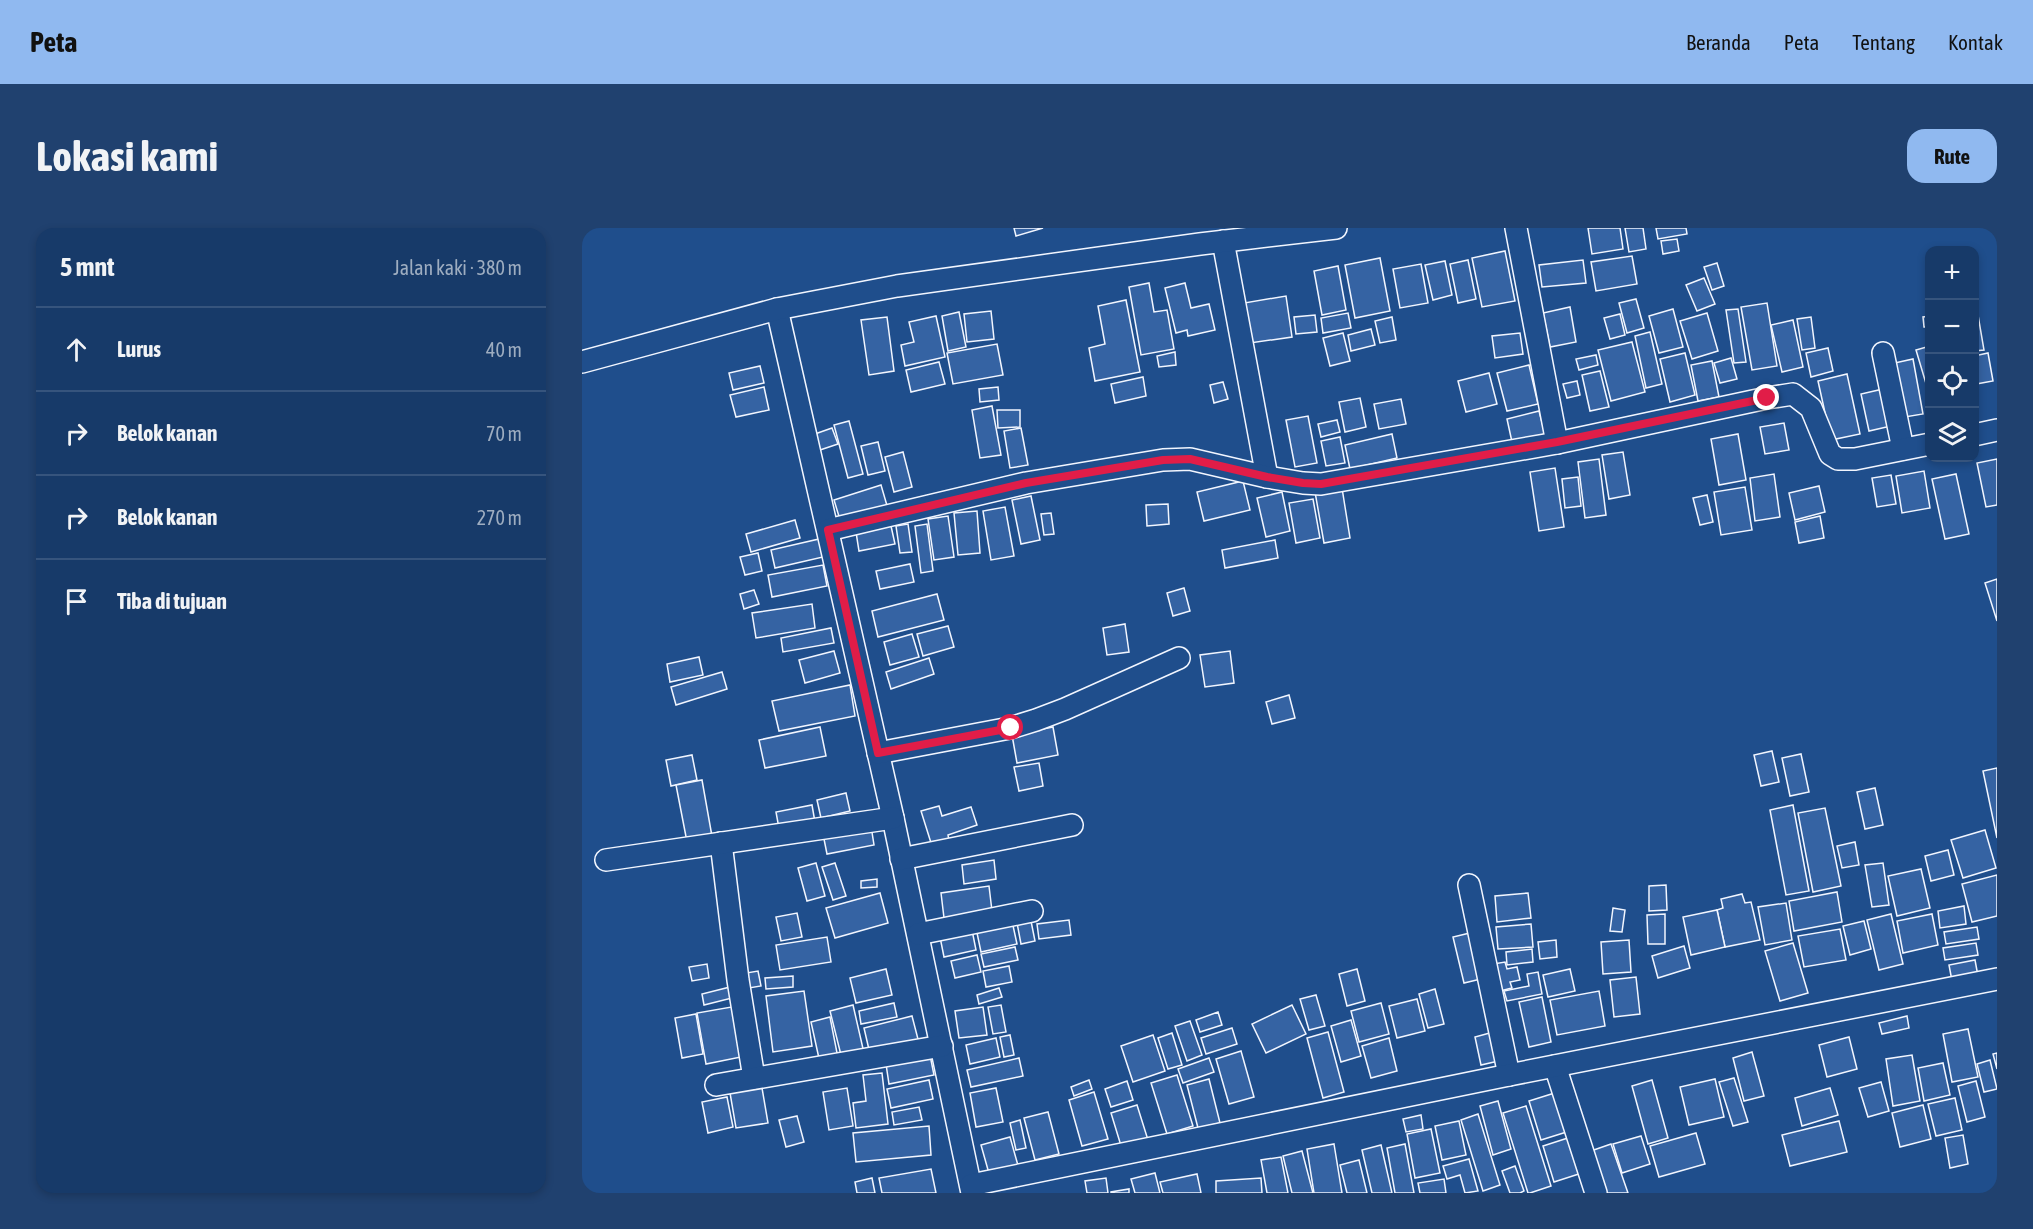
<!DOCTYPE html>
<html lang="id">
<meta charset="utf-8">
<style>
body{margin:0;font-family:"Asap Condensed",sans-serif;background:#20416f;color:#f1f3f6}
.controls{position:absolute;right:18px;top:18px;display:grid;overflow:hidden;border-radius:12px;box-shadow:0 3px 9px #0003}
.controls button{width:54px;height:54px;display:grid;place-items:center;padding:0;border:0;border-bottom:2px solid #36547d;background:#173a69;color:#f1f3f6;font:30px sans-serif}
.stop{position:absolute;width:18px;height:18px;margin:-14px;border:4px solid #e11d48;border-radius:50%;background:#fff}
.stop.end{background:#e11d48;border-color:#fff;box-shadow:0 2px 6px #0008}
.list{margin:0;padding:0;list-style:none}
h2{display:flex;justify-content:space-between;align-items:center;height:78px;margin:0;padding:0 24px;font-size:26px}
h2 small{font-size:20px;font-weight:400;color:#9eadc0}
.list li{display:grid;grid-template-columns:39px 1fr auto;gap:18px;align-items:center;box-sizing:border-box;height:84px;padding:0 24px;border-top:2px solid #36547d}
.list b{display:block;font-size:22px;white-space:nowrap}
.list em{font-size:20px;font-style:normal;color:#9eadc0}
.icon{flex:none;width:33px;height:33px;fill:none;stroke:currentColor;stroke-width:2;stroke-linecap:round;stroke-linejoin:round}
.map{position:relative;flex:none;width:1415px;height:965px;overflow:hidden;border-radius:18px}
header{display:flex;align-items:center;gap:36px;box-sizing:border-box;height:84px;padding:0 30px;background:#90b9f0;color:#111}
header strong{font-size:28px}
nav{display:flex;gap:33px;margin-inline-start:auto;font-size:21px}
.intro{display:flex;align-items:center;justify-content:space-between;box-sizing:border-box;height:144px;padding:0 36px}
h1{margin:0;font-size:42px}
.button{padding:15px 27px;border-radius:18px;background:#90b9f0;color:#111;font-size:21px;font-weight:700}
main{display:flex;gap:36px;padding:0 36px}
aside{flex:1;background:#173a69;border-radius:18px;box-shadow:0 3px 9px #0003}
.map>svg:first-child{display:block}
</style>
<header>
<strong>Peta</strong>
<nav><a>Beranda</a><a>Peta</a><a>Tentang</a><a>Kontak</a></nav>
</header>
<div class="intro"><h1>Lokasi kami</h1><a class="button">Rute</a></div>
<main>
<aside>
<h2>5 mnt<small>Jalan kaki · 380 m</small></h2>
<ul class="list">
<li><svg class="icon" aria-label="ahead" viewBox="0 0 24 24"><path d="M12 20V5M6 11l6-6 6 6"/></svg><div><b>Lurus</b></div><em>40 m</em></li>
<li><svg class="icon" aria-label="right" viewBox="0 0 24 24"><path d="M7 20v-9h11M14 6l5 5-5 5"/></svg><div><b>Belok kanan</b></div><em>70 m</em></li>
<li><svg class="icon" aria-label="right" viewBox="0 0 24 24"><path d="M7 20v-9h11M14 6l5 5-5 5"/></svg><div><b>Belok kanan</b></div><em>270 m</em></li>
<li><svg class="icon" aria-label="arrive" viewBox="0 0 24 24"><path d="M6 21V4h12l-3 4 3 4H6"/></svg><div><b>Tiba di tujuan</b></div></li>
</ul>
</aside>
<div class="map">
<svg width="1415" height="965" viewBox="0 0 1415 965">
<rect width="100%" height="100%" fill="#1f4e8c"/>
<g fill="#3563a3" stroke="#f2f6ff" stroke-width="1.5">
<path d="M432,0H461L434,8Z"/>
<path d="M1006,0H1038L1041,21L1010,26Z"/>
<path d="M1043,0H1061L1064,21L1047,24Z"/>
<path d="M1074,0H1104L1105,6L1076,11Z"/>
<path d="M1095,11L1097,23L1081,26L1079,13Z"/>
<path d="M923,23L933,73L900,79L890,30Z"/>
<path d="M1050,28L1055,56L1014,63L1009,34Z"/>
<path d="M798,30L808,83L773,90L763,37Z"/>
<path d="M886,32L894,71L876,75L868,36Z"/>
<path d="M1001,32L1004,55L960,59L957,37Z"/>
<path d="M863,33L870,67L851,72L843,37Z"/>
<path d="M1135,35L1142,58L1130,62L1122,39Z"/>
<path d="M839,36L846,75L818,80L811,41Z"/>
<path d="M756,38L764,82L740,87L732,43Z"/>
<path d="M1122,50L1133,76L1115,83L1104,57Z"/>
<path d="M567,55L572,84L585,82L592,121L559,127L547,59Z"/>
<path d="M603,55L609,80L627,76L633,102L606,108L605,102L594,105L583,60Z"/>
<path d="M1392,56L1396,76L1392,77Z"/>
<path d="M704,68L710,109L668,115L662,75Z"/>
<path d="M1054,71L1062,100L1045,105L1037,75Z"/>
<path d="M544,72L558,144L513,153L507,120L523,116L516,78Z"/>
<path d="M1185,75L1195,138L1170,142L1159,79Z"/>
<path d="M988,79L994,114L968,119L961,85Z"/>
<path d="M1091,81L1101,119L1077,125L1067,88Z"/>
<path d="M1156,81L1164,134L1152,135L1144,82Z"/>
<path d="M409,83L412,111L385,114L382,86Z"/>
<path d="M377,84L384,119L366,123L360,88Z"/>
<path d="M766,85L769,100L741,105L739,90Z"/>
<path d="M1125,85L1136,123L1110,131L1098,93Z"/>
<path d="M1038,86L1043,107L1028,111L1022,90Z"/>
<path d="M733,87L735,104L714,106L712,89Z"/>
<path d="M1392,87H1396L1402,122L1392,123Z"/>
<path d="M354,88L363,129L323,138L319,117L332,114L327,94Z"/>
<path d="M1348,88V99H1342L1341,89Z"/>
<path d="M305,89L312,143L287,147L279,92Z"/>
<path d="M810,89L814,112L798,115L793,93Z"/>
<path d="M1229,89L1233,120L1220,122L1215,91Z"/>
<path d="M1211,92L1221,139L1200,144L1189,97Z"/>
<path d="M789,101L793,117L769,123L766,107Z"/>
<path d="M1068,104L1080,156L1064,160L1053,108Z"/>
<path d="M761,105L768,133L748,138L741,110Z"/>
<path d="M938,105L941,126L913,130L910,108Z"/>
<path d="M1050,114L1063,164L1029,173L1016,122Z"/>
<path d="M415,116L421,147L371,156L365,125Z"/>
<path d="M1348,118V169L1334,122Z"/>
<path d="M1246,120L1251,143L1229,149L1224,125Z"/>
<path d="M593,124L594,137L577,139L575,128Z"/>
<path d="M1103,125L1113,167L1088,174L1078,131Z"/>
<path d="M1406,125L1411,153L1394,156L1392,128Z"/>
<path d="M1014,127L1016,137L997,142L994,131Z"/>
<path d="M1149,130L1155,151L1138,155L1132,135Z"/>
<path d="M1331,131L1341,186L1317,190L1308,136Z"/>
<path d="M1130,133L1137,169L1116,173L1109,137Z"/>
<path d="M357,134L363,156L329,164L324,142Z"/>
<path d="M947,137L956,176L925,183L915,145Z"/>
<path d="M178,138L182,155L151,162L147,145Z"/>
<path d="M1018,143L1027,179L1008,183L1000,147Z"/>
<path d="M907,145L915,176L884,184L876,153Z"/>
<path d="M1265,146L1278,206L1249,212L1236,153Z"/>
<path d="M561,149L564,168L533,175L529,156Z"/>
<path d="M995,153L998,167L985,170L981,156Z"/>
<path d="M641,154L646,171L632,175L628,157Z"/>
<path d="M182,159L187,182L154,189L148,167Z"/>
<path d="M416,159L417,172L398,174L397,161Z"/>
<path d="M1301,161L1309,198L1287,203L1279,166Z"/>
<path d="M778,170L784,199L763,204L757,174Z"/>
<path d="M819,171L824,196L797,201L792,176Z"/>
<path d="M410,178L419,227L398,230L390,182Z"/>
<path d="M415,182H438V199L416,200Z"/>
<path d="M957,183L963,206L930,214L925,191Z"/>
<path d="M726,188L735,235L713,239L704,192Z"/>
<path d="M755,192L758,204L739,209L736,196Z"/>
<path d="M267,193L281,246L266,250L252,197Z"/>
<path d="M1202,195L1207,222L1183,226L1178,199Z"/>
<path d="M250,200L256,216L235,223L230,207Z"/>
<path d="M439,200L446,237L428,240L422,203Z"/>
<path d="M810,206L815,230L768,241L763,217Z"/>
<path d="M1156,206L1164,252L1137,257L1129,211Z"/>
<path d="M758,209L763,235L744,238L739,213Z"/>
<path d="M296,214L303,243L286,247L279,218Z"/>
<path d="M321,224L330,259L312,264L303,229Z"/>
<path d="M1041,224L1048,267L1027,271L1020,227Z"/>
<path d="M1017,231L1024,287L1003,290L996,234Z"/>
<path d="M1415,231V277L1404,279L1395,235Z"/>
<path d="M973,240L982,299L957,303L948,244Z"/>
<path d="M1342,243L1348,280L1320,285L1314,248Z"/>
<path d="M1192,246L1198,289L1173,293L1168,250Z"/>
<path d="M1374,246L1387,306L1363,311L1350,251Z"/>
<path d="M1309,247L1314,276L1295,279L1290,250Z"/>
<path d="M996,249L999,278L983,280L980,251Z"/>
<path d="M661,253L668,282L622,293L615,264Z"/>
<path d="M299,257L306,281L259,295L252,272Z"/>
<path d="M1237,258L1243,284L1213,292L1207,265Z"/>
<path d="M1163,259L1170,302L1139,307L1132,264Z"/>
<path d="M760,260L768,310L742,315L733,264Z"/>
<path d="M700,264L708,303L684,309L675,270Z"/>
<path d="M1125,267L1131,294L1118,297L1111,270Z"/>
<path d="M449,268L458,312L439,316L430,272Z"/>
<path d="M731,271L738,310L714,315L707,275Z"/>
<path d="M586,276L587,296L565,298L564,277Z"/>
<path d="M423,279L432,328L409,332L401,283Z"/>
<path d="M395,283L398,325L376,327L372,285Z"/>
<path d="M469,285L472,306L462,307L459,286Z"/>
<path d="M366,288L372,329L352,332L346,291Z"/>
<path d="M1238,288L1242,310L1217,315L1213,294Z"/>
<path d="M213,292L218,310L169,324L164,306Z"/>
<path d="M326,296L330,324L318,325L314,298Z"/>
<path d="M345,296L351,343L339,345L333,298Z"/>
<path d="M309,298L313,316L277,323L274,304Z"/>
<path d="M237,311L241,329L193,340L189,322Z"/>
<path d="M693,312L696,330L643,340L640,322Z"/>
<path d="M176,325L180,343L163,347L158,329Z"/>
<path d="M328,336L332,354L298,361L294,343Z"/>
<path d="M241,337L245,358L190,369L186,347Z"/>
<path d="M1415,351V393L1403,355Z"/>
<path d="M602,360L608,383L591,388L585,365Z"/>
<path d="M172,362L177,376L162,381L158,366Z"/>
<path d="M355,366L362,392L296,409L290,383Z"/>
<path d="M230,376L233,400L174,410L170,385Z"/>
<path d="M543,396L547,424L525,427L521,400Z"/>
<path d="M366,398L372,419L341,428L335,406Z"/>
<path d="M249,400L252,415L201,424L199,410Z"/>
<path d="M330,406L337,429L308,437L302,414Z"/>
<path d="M252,423L258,445L223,455L217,432Z"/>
<path d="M648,423L652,455L623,459L618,427Z"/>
<path d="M117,429L121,447L88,454L85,436Z"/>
<path d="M347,430L352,446L309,461L304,444Z"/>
<path d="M140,444L145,461L94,477L89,459Z"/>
<path d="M268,457L273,488L197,503L190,473Z"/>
<path d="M707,467L713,490L690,496L684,474Z"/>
<path d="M238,499L244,528L183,540L177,512Z"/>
<path d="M471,499L476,527L435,535L430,507Z"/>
<path d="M1190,523L1197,554L1179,558L1172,527Z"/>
<path d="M1219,526L1227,564L1208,568L1200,530Z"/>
<path d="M110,527L115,552L89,558L84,532Z"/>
<path d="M457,535L461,558L437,563L432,539Z"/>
<path d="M1415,540V610L1401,543Z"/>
<path d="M120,552L131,614L106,619L94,557Z"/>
<path d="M1293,560L1301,597L1283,601L1275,564Z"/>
<path d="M264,565L268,583L239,590L235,572Z"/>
<path d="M230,577L234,600L198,606L194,584Z"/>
<path d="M1211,577L1227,663L1204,667L1188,582Z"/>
<path d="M357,578L360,588L389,579L395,597L366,607L367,612L350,618L339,583Z"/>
<path d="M1243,580L1259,658L1231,664L1216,585Z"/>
<path d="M289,598L292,617L245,626L241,606Z"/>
<path d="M1403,602L1414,640L1381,650L1369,612Z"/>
<path d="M1273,614L1277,637L1260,640L1255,618Z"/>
<path d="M1366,622L1372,647L1349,653L1343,628Z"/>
<path d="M412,632L414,651L382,656L380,637Z"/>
<path d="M234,635L243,668L225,673L216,640Z"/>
<path d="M253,635L264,668L251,672L240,639Z"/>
<path d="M1301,635L1307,677L1290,679L1283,637Z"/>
<path d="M1339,641L1348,680L1315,688L1306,648Z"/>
<path d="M1415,647V688L1390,694L1380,656Z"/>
<path d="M295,651V659L279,660V653Z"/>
<path d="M1084,657L1085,682L1067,683V658Z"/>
<path d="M407,658L410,683L362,690L359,665Z"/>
<path d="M1255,664L1260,694L1212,703L1207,673Z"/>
<path d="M298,665L306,695L253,710L244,680Z"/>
<path d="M946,665L949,690L915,694L913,668Z"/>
<path d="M1160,666L1163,675L1169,674L1178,712L1143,719L1135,682L1141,680L1139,671Z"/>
<path d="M1204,675L1210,712L1183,717L1176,679Z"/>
<path d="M1382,678L1384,696L1358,700L1356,683Z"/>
<path d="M1031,680L1043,682L1040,704L1028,703Z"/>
<path d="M1135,682L1143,719L1109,727L1101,689Z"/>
<path d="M215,685L220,709L199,713L194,689Z"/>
<path d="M1083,686V716H1066L1065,687Z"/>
<path d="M1309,686L1321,736L1297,742L1285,692Z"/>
<path d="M1350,686L1356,717L1321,725L1315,693Z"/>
<path d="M487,692L489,707L457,711L455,696Z"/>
<path d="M430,693L435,716L399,724L394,700Z"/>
<path d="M449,693L453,713L439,716L435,695Z"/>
<path d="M1282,693L1289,721L1268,727L1261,698Z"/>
<path d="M949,696L951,719L916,721L914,699Z"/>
<path d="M1395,699L1397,711L1364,716L1362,704Z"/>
<path d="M1258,701L1264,732L1222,739L1216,708Z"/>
<path d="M390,702L394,722L362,729L358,709Z"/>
<path d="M892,704L903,750L882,755L871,709Z"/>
<path d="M245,709L249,734L198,742L194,717Z"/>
<path d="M974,712L975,729L958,731L956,714Z"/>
<path d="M1047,712L1049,744L1021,746L1019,714Z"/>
<path d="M1211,715L1226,765L1198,773L1183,723Z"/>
<path d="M1394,715L1396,727L1363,732L1361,720Z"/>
<path d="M1102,718L1108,740L1076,750L1070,728Z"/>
<path d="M433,719L436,732L402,739L399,726Z"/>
<path d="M950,721L951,734L925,737L924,724Z"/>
<path d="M395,727L399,744L373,750L369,733Z"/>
<path d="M1393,732L1396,748L1370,753L1367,737Z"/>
<path d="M923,734L925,741L935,739L938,752L928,754L930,760L918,763L911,736Z"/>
<path d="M125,736L127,750L110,753L107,739Z"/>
<path d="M427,738L430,754L404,759L401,743Z"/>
<path d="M304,741L310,767L274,775L268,750Z"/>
<path d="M775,741L783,773L765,778L757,746Z"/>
<path d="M988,741L993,763L966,769L961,747Z"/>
<path d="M176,743L179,758L161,761L158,746Z"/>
<path d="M956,744L960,766L925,773L922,763L947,758L945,746Z"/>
<path d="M211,748V759L184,761L183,750Z"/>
<path d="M1054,749L1058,786L1032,789L1028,752Z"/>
<path d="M148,759L150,770L122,777L120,766Z"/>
<path d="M417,760L420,769L397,776L395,767Z"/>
<path d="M853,761L862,796L846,800L837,766Z"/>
<path d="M222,763L230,818L191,824L184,768Z"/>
<path d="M1017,763L1023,798L975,807L968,772Z"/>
<path d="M734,767L743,798L727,802L718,771Z"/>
<path d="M960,769L969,814L947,819L937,774Z"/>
<path d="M835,771L843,803L815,810L807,778Z"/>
<path d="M312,775L315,789L279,796L277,783Z"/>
<path d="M799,775L807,806L777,814L769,783Z"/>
<path d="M271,777L282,825L260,831L248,783Z"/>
<path d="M419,777L424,804L411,806L406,779Z"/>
<path d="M710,777L724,806L684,825L670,796Z"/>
<path d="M155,778L164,828L124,836L115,785Z"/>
<path d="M401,779L405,807L377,810L373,783Z"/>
<path d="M636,784L640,797L618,804L614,792Z"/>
<path d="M114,786L121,826L100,830L93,790Z"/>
<path d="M330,788L337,815L288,826L282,800Z"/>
<path d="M1325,788L1327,800L1300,806L1297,795Z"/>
<path d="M248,789L256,830L238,835L229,794Z"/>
<path d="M769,792L779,828L759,834L749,798Z"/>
<path d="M608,793L620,827L605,833L593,798Z"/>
<path d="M650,800L655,816L624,826L619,810Z"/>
<path d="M1386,801L1396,849L1370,854L1361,806Z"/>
<path d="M915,803L921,832L899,837L893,809Z"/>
<path d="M746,804L762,864L741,870L725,810Z"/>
<path d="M590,805L600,837L586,841L576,810Z"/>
<path d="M428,807L432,827L422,829L418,809Z"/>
<path d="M571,807L583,843L551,854L539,818Z"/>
<path d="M1267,809L1275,841L1245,849L1237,817Z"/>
<path d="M414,810L418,829L388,836L384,817Z"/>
<path d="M807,810L815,843L789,850L780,818Z"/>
<path d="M659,823L672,869L647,876L634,831Z"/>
<path d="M1170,824L1182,868L1162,873L1151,830Z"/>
<path d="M1415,825V841L1411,826Z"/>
<path d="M348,827L352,847L307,856L304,836Z"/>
<path d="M1330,827L1338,873L1311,878L1304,831Z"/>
<path d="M437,830L441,848L389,859L385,842Z"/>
<path d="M627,830L632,844L601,855L596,841Z"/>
<path d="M1408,832L1415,861L1402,864L1395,836Z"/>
<path d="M1361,835L1368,867L1342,873L1336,840Z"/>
<path d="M300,845L306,896L274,900L271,875L284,873L281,847Z"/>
<path d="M595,847L611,898L585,906L569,855Z"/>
<path d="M1152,850L1166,894L1151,898L1137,854Z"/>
<path d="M627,851L638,895L616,900L605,857Z"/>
<path d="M1133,851L1142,889L1107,897L1098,859Z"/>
<path d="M347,852L351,871L309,880L305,861Z"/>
<path d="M507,852L510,861L492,868L489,859Z"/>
<path d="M1070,852L1086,910L1066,916L1050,858Z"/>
<path d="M545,853L551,872L529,879L523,861Z"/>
<path d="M1394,853L1403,889L1385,894L1376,858Z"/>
<path d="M179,854L186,895L154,900L147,859Z"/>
<path d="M1299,854L1307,883L1286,889L1277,860Z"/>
<path d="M265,860L271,898L247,902L241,864Z"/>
<path d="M414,860L421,894L394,899L388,865Z"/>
<path d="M1248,860L1256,887L1220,898L1213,870Z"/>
<path d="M979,863L991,902L959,912L947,873Z"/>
<path d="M512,864L526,911L500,918L487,872Z"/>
<path d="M145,869L151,899L126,905L120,874Z"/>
<path d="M1373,870L1380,902L1354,908L1346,876Z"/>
<path d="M916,873L929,921L911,927L898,878Z"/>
<path d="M555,877L566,912L540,921L529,885Z"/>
<path d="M1341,877L1349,911L1318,919L1310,885Z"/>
<path d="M944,878L969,958L948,965H946L921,885Z"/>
<path d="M337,879L340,892L312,897L310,884Z"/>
<path d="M466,884L477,926L453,932L442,890Z"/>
<path d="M896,886L918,957L901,963L879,892Z"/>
<path d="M839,887L841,901L824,904L821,891Z"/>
<path d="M215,888L222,914L204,919L197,892Z"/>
<path d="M438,892L444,920L434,922L428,895Z"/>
<path d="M877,893L884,927L860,932L853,898Z"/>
<path d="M1257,893L1265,924L1208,938L1200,907Z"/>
<path d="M347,898L349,927L274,934L271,905Z"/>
<path d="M849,901L858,945L833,950L825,906Z"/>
<path d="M1114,905L1123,936L1077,949L1068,918Z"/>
<path d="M1381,907L1386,936L1368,940L1363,910Z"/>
<path d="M992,908L1003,944L972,954L961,918Z"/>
<path d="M1059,908L1068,936L1040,945L1031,916Z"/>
<path d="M428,909L437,941L408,949L399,917Z"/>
<path d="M752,916L760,965H732L725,921Z"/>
<path d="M823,916L832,965H813L805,920Z"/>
<path d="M1029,916L1046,965H1020L1006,924Z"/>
<path d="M799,917L810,965H790L780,922Z"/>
<path d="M720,923L731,965H710L701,928Z"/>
<path d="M699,929L706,965H685L679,932Z"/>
<path d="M887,931L896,963L883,965L878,947L865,951L861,938Z"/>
<path d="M777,932L785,965H765L758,937Z"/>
<path d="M933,938L942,963L938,965H928L920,943Z"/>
<path d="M349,941L354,965H300L297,950Z"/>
<path d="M573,945L578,965H553L549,951Z"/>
<path d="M615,946L619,965H581L578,954Z"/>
<path d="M290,950L293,965H275L273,954Z"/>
<path d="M524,950L526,965H505L503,953Z"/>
<path d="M679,950L680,965H634V953Z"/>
<path d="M862,951L864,965H838L836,955Z"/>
<path d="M547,961V965H529V964Z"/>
</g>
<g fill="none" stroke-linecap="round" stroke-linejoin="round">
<defs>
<g id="street">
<path d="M934,0L975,215"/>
<path d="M641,13L685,249"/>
<path d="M195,81L311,590L390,965"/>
<path d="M1301,125L1321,221"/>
<path d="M0,134L195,81L315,58L618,16L754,0"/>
<path d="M1392,207L1415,202"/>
<path d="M246,302L444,255L581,232L608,231L685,249L721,255L739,256L975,215L1185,170L1211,166L1229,180L1248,226L1256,231H1273L1348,216"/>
<path d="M296,525L428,500L454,492L483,481L597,430"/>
<path d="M139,615L156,752L172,850"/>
<path d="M319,631L490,597"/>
<path d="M24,632L311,590"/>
<path d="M887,657L927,847"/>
<path d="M336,706L450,683"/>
<path d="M973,838L1014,965"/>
<path d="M134,857L360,818"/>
<path d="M389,957L927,847L1415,751"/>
</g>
</defs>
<use href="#street" stroke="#f2f6ff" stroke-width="24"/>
<use href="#street" stroke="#1f4e8c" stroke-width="21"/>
</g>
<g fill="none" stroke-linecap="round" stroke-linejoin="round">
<path stroke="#e11d48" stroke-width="8" d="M429,500L296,525L246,302L444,255L581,232L608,231L685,249L721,255L739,256L975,214L1185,170"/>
</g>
</svg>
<div class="controls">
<button>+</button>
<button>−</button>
<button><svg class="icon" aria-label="locate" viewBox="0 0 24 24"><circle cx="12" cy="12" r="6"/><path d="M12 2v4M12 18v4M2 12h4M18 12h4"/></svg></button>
<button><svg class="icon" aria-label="layers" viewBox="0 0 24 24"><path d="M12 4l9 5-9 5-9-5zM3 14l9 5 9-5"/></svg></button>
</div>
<div class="stop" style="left:429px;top:500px"></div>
<div class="stop end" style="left:1185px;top:170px"></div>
</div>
</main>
